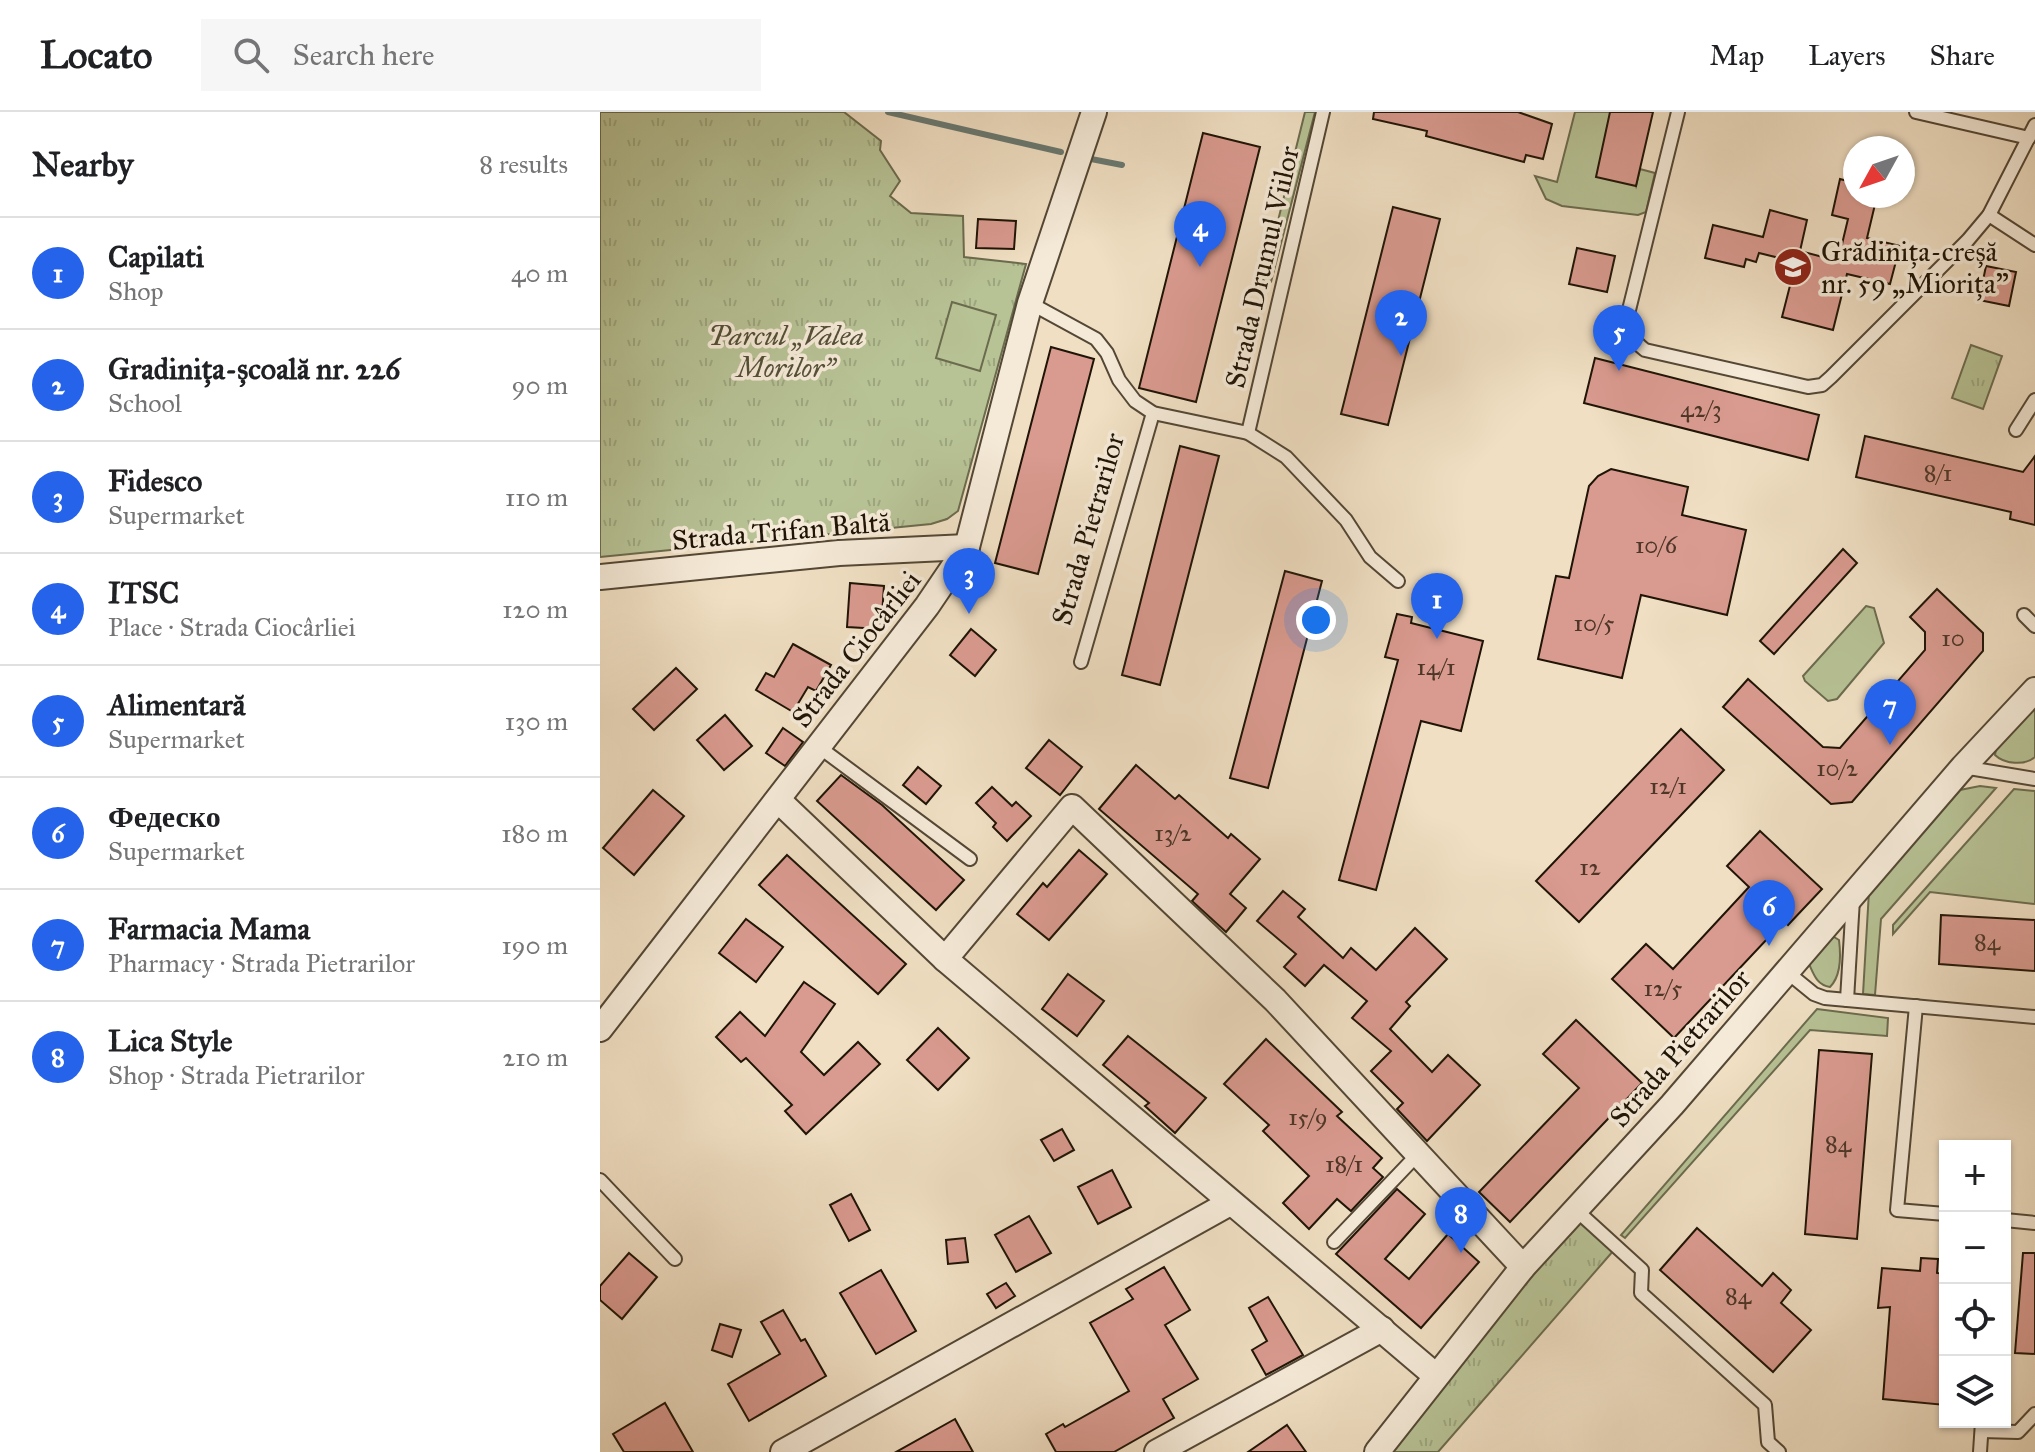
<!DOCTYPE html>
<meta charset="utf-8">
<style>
body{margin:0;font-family:"IM FELL Great Primer",serif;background:#f6f6f6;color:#202124}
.controls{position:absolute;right:24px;bottom:24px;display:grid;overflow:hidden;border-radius:0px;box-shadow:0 2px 6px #0004}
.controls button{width:72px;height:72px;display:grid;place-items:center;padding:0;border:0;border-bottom:2px solid #e0e0e0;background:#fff;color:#202124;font:40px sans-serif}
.compass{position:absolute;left:1243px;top:24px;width:72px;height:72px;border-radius:50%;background:#fff;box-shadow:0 2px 6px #0004;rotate:230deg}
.you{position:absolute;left:716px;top:508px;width:28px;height:28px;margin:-20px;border:6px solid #fff;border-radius:50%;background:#1a73e8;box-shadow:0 0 0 12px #1a73e833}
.badge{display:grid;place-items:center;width:52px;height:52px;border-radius:50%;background:#2563eb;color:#fff;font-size:26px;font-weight:700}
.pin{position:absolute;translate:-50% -66px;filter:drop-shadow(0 2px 4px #0008)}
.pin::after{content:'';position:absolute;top:42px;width:28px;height:24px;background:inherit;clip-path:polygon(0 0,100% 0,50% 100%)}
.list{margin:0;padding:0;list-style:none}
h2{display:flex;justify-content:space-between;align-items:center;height:104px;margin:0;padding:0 32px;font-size:34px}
h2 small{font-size:26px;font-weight:400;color:#757577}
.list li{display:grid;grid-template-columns:52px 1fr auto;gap:24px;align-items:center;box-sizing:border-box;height:112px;padding:0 32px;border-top:2px solid #e0e0e0}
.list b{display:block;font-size:30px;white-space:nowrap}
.list p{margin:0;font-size:26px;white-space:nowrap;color:#757577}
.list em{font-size:26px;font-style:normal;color:#757577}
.icon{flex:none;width:44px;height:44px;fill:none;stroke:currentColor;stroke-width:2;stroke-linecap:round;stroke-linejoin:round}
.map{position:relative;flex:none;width:1435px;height:1340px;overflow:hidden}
header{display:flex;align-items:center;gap:48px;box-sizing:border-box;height:112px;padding:0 40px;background:#fff;border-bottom:2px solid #e0e0e0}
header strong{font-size:38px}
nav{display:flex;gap:44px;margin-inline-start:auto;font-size:28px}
.search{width:560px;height:72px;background:#f6f6f6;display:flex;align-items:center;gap:20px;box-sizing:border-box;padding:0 28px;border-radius:0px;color:#757577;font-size:30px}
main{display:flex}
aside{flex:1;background:#fff}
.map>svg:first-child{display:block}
</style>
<header>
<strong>Locato</strong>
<div class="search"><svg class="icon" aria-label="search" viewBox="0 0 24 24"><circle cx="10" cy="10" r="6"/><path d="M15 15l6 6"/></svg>Search here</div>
<nav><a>Map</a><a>Layers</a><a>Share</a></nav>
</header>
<main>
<aside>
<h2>Nearby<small>8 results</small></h2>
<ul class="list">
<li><span class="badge">1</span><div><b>Capilati</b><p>Shop</p></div><em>40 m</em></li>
<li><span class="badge">2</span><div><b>Gradinița-școală nr. 226</b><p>School</p></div><em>90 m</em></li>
<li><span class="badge">3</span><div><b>Fidesco</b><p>Supermarket</p></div><em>110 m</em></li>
<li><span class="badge">4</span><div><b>ITSC</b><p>Place · Strada Ciocârliei</p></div><em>120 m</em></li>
<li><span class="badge">5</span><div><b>Alimentară</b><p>Supermarket</p></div><em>130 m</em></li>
<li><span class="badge">6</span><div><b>Федеско</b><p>Supermarket</p></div><em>180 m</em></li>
<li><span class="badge">7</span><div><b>Farmacia Mama</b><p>Pharmacy · Strada Pietrarilor</p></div><em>190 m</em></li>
<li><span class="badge">8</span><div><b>Lica Style</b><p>Shop · Strada Pietrarilor</p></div><em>210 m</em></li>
</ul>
</aside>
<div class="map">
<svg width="1435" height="1340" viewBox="0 0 1435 1340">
<defs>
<pattern id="grass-tufts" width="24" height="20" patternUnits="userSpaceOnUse" patternTransform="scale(2)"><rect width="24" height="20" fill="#b7c295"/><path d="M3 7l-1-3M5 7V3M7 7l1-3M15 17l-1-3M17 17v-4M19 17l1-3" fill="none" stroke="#9da67f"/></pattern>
</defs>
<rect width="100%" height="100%" fill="#f0dfc3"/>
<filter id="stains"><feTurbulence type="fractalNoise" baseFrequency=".0025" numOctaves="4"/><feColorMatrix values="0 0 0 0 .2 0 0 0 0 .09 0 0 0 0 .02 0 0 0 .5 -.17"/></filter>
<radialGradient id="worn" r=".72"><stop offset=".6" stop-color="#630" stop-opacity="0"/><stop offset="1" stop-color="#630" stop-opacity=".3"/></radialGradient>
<g fill="url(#grass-tufts)" stroke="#6b6b4e" stroke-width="2">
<path d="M0,0H244L281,29L280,38L300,69L290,84L311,101L363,104L364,145L426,152L358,399L347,407L331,412L0,445Z"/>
<path d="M1371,233L1402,244L1383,297L1352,286Z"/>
<path d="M981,1111L1014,1138L838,1340H785L971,1114Z"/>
</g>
<g fill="#b7c295" stroke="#6b6b4e" stroke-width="2">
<path d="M705,0H715L671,170L663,169Z"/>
<path d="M975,0H1010L1036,74L1040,57L1055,61L1046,100L1038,103L962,94L946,87L935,64L957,70Z"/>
<path d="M352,190L396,203L380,259L336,246Z"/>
<path d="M1266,494L1274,496L1284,531L1237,587L1228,589L1205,569L1203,564Z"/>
<path d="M1435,597V645C1425,654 1404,652 1395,643L1396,637L1426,601Z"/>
<path d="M1380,674L1396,676L1281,807L1275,883L1263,882L1269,779L1360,678Z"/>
<path d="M1414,677L1435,679V792L1330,780L1293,822V813Z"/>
<path d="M1234,825L1239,828C1241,844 1241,864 1230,875C1217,873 1214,863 1209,852L1213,843L1227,826Z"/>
<path d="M1217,897L1288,906L1287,924L1210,918L1025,1126L1021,1123Z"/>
</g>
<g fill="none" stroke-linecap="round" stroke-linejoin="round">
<g stroke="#697971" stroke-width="6">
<path d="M288,0L461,40"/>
<path d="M486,46L522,53"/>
</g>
</g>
<g fill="#d99a8f" stroke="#1f1406" stroke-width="2">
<path d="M774,0H918L952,12L943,47L926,43L924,50L826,24L827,19L773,7Z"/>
<path d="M1010,0H1053L1036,74L996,65Z"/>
<path d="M603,21L660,35L596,290L539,276Z"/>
<path d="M1240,67L1255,71V84H1277L1267,126L1300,134L1290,172L1247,162L1233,218L1182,205L1196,150L1159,141L1156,150L1146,147L1144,155L1105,146L1113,113L1163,125L1170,98L1207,108L1200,139L1238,149L1248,107L1232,103Z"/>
<path d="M793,95L840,107L788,313L741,302Z"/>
<path d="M378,107L416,109L414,137L376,136Z"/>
<path d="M977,136L1015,144L1007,180L969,172Z"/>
<path d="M1386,154L1416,160L1409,194L1379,188Z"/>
<path d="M451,235L494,247L438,462L395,451Z"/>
<path d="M995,246L1219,303L1208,348L984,291Z"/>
<path d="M1265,324L1423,360L1435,344V413L1410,407L1411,400L1256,365Z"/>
<path d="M580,334L619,344L560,573L522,563Z"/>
<path d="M1011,357L1088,375L1082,403L1146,418L1127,503L1041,483L1022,566L938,547L956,464L969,466L989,374L998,364Z"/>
<path d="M1243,437L1257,451L1174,542L1160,529Z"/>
<path d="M685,459L722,469L668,676L630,666Z"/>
<path d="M250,471L284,474L281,517L247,515Z"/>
<path d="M1337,477L1383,521V539L1252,690L1231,692L1123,595L1148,567L1223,635L1240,636L1325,538V520L1310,505Z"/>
<path d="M797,502L812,505L811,511L883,529L861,619L821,609L776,778L739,768L798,548L785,545Z"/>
<path d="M371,517L396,538L375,564L350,543Z"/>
<path d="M193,532L231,553L216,579L208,575L193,600L156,578L166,561L174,565Z"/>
<path d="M76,556L97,577L54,618L33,597Z"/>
<path d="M125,603L152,634L124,658L97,628Z"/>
<path d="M183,616L203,630L185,654L166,641Z"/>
<path d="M1081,617L1124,658L979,810L936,769Z"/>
<path d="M449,628L482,655L460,683L426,656Z"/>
<path d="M536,653L575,687L579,683L628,726L631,722L660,747L630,782L646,796L626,820L592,789L598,782L499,697Z"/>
<path d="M318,655L341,674L326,692L303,673Z"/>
<path d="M241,663L282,693L364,768L336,798L217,689Z"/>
<path d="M392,675L412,694L416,690L431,704L407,729L393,715L396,711L376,691Z"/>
<path d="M53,678L84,704L34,763L3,736Z"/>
<path d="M1160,719L1222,777L1188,813L1184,809L1074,926L1012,867L1046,832L1073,857L1149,775L1127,754Z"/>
<path d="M479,738L507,762L449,828L417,802L443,771L447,775Z"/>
<path d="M187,743L306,852L278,882L159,773Z"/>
<path d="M683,779L705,797L698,805L743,846L751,836L776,858L815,816L847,847L806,890L810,894L790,917L832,960L848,943L880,973L827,1029L797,997L803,991L771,959L791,939L752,906L767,889L724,853L705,874L684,855L696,842L657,809Z"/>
<path d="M1341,803L1435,808V859L1339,852Z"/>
<path d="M146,807L183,835L156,870L119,841Z"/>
<path d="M468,862L504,889L477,924L442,897Z"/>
<path d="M204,870L235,892L201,940L224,963L258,930L280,952L206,1022L185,999L192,993L146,946L141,950L116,925L140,900L165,924Z"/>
<path d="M976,908L1042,971L910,1110L879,1080L979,976L943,942Z"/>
<path d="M338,916L369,946L338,978L307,948Z"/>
<path d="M528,924L606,986L575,1021L545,994L549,991L503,953Z"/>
<path d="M666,927L742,1000L737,1004L782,1046L773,1056L783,1065L751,1099L737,1087L709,1117L683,1091L709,1064L663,1019L669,1013L624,972Z"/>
<path d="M1219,938L1272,942L1257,1127L1205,1122Z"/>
<path d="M462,1017L474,1038L454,1049L441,1028Z"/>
<path d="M512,1058L531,1095L498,1112L478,1075Z"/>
<path d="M797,1077L825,1102L785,1147L809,1167L848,1122L879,1150L821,1216L736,1142Z"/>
<path d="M251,1082L270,1118L249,1129L230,1093Z"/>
<path d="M429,1104L451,1141L416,1160L395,1123Z"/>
<path d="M1097,1116L1162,1174L1173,1161L1191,1178L1181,1191L1211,1218L1173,1260L1060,1158Z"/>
<path d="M365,1126L368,1150L348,1152L346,1128Z"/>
<path d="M29,1141L57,1165L22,1207L0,1188V1174Z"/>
<path d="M1423,1141H1435V1242L1415,1241Z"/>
<path d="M1321,1146L1338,1147L1337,1161L1345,1162V1293L1283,1287L1290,1195L1278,1196L1282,1156L1320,1159Z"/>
<path d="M564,1155L590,1198L565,1213L598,1267L563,1287L574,1306L514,1340H456L446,1322L463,1312L465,1315L529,1279L490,1211L533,1187L526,1177Z"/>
<path d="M281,1158L316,1219L276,1242L240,1181Z"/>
<path d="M406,1171L415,1184L396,1196L387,1182Z"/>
<path d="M668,1185L703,1243L666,1263L652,1238L667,1229L649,1196Z"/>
<path d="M183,1198L201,1229L205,1227L226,1264L149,1309L128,1272L180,1242L161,1210Z"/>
<path d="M120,1212L141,1218L132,1245L112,1238Z"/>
<path d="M65,1291L93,1340H24L13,1322Z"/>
<path d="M355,1307L373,1340H296Z"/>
<path d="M687,1313L706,1340H648Z"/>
</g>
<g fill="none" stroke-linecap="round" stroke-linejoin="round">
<defs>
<g id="service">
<path d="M1078,0L1028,202C1027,220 1031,227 1045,238L1208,275L1222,273L1231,265L1368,128L1389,103L1435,13"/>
<path d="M1316,0L1429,26"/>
<path d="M1389,103L1435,133"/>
<path d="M430,191L496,227L507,241L519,268L535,289L553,301L648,321L686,345L746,408L770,445L798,469"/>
<path d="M1416,318L1435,288"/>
<path d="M648,321L723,0"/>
<path d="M1424,503L1435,514"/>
<path d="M481,550L553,301"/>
<path d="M219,635L370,747"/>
<path d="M1363,655L1435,667"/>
<path d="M1187,860L1214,882L1225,886L1435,905"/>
<path d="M1247,888L1253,787"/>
<path d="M1316,894L1297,1098L1345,1102"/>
<path d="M0,1068L75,1147"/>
<path d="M975,1097L1042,1158L1041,1181L1165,1293L1168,1330L1179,1340"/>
<path d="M1405,1108L1435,1111"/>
<path d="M734,1130L818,1042"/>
<path d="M1382,1319L1418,1320L1435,1302"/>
<path d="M1380,1340L1382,1310"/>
</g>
<g id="minor">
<path d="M0,465L239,441L367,435"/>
<path d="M178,688L345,847"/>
<path d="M0,917L327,494L367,435L430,191L494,0"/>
<path d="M836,1264L345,847L472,695L675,888L923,1155"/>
<path d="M183,1340L630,1091"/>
<path d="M557,1340L782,1217"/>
<path d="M777,1340L923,1155L1072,993L1363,655L1435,578"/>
</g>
</defs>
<use href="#service" stroke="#534735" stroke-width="16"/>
<use href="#minor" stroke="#534735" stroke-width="28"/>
<use href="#service" stroke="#f5ead8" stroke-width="12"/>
<use href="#minor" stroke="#f5ead8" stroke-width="24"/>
</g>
<defs>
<symbol id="school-disc" viewBox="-11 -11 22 22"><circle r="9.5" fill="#8f2418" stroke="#f5ead8"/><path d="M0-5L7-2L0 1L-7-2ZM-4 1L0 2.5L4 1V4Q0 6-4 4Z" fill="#fff"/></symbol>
</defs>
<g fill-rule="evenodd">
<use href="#school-disc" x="1171" y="133" width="44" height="44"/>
</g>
<g text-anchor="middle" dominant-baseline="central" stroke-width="7" stroke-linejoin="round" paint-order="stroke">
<g font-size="24" fill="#4e3628">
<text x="1101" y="297">42/3</text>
<text x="1338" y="361">8/1</text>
<text x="1056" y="433">10/6</text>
<text x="994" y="511">10/5</text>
<text x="1353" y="526">10</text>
<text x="836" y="555">14/1</text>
<text x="1237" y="656">10/2</text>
<text x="1068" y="674">12/1</text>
<text x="573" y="721">13/2</text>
<text x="990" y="755">12</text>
<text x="1387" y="830">84</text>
<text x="1063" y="876">12/5</text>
<text x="708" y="1005">15/9</text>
<text x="1238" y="1032">84</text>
<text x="744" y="1052">18/1</text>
<text x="1138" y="1184">84</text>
</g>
<g font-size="28" fill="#1f1406" stroke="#f5ead8" text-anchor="start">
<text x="1221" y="139">Grădinița-creșă<tspan x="1221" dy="32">nr. 59 „Miorița”</tspan></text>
</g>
<g font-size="28" fill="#1f1406" stroke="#f5ead8">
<text transform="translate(662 155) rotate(-77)">Strada Drumul Viilor</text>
<text transform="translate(488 417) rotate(-74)">Strada Pietrarilor</text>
<text transform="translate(181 419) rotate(-5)">Strada Trifan Baltă</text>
<text transform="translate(256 537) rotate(-52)">Strada Ciocârliei</text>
<text transform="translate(1080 936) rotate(-49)">Strada Pietrarilor</text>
</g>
<g font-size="28" font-style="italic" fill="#545138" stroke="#f5ead8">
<text x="186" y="223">Parcul „Valea<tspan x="186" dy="32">Morilor”</tspan></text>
</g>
</g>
<rect width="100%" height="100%" filter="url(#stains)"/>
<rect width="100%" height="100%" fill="url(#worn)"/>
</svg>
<div class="controls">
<button>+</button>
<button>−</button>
<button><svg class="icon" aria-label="locate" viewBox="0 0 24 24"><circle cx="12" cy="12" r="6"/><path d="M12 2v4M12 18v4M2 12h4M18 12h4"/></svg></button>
<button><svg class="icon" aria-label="layers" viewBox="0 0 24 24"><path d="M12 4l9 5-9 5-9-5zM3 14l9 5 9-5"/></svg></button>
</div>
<svg class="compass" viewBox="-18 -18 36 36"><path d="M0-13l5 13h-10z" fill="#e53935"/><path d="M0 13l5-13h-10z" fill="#757577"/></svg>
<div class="you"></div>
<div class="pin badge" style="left:837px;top:527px">1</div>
<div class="pin badge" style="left:801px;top:244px">2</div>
<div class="pin badge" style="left:369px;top:502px">3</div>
<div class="pin badge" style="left:600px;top:155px">4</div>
<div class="pin badge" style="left:1019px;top:259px">5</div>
<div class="pin badge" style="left:1169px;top:834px">6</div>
<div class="pin badge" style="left:1290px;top:633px">7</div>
<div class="pin badge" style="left:861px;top:1141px">8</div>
</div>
</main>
